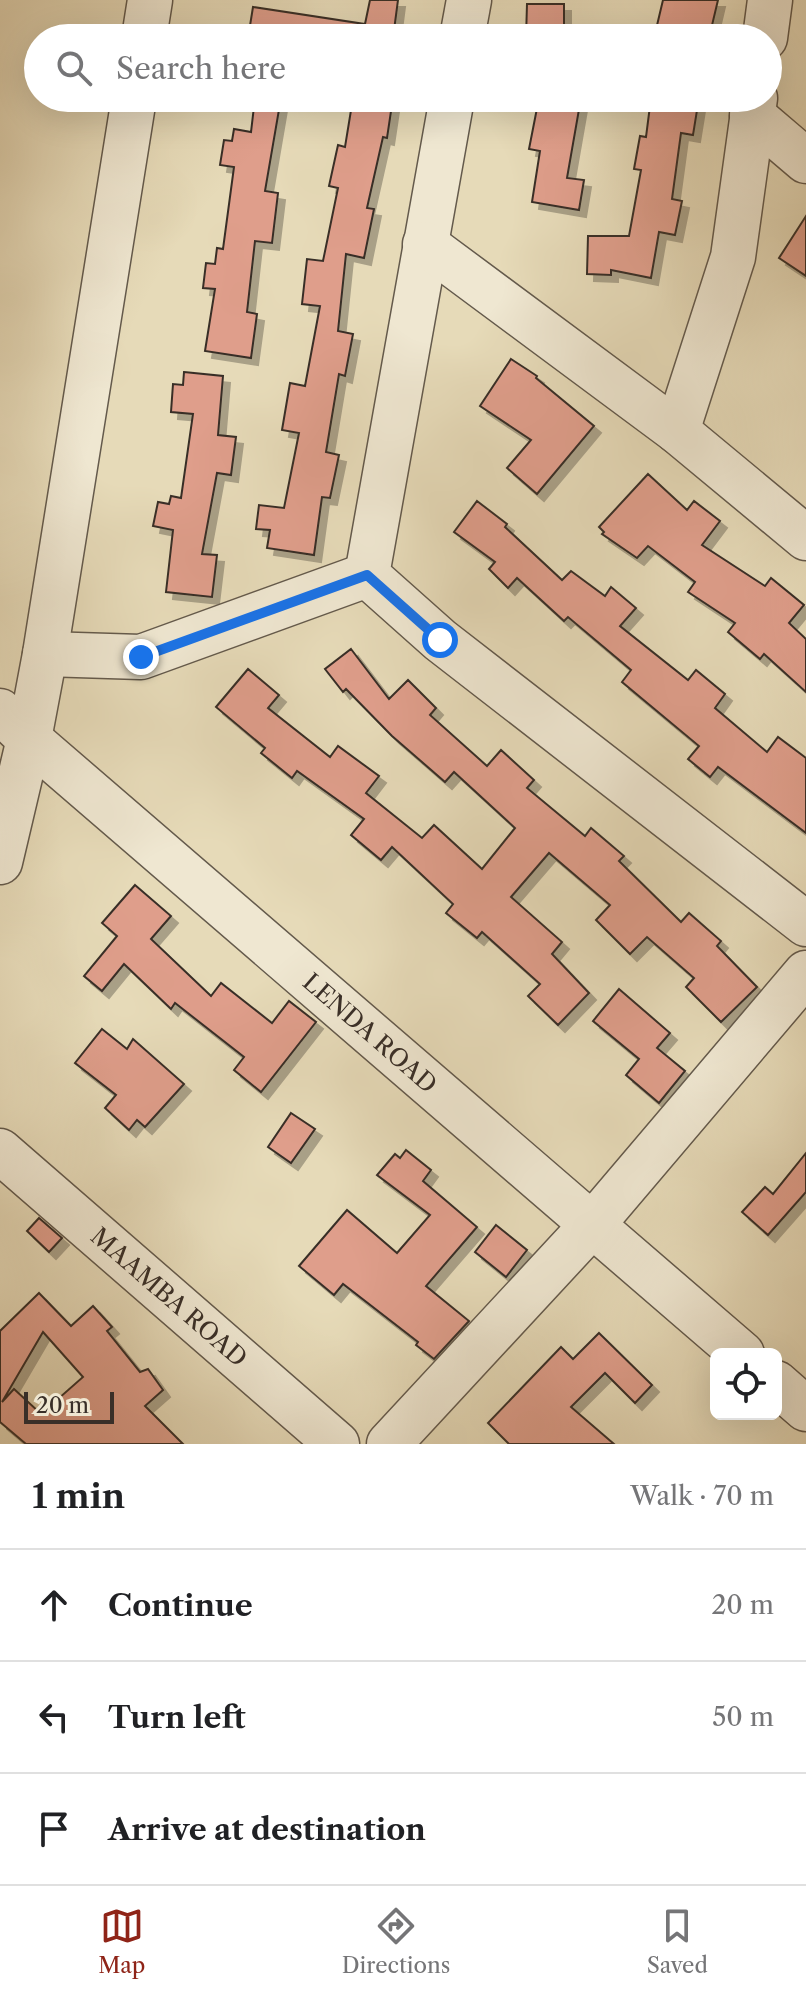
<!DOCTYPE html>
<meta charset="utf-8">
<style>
body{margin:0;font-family:"Libre Caslon Text",serif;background:#f6f6f6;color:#202124}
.controls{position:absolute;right:24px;bottom:24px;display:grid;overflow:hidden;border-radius:12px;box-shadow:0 8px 32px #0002}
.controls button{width:72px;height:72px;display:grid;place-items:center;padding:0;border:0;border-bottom:2px solid #e0e0e0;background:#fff;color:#202124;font:40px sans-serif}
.scale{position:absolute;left:24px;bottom:20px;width:90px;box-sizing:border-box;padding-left:8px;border:4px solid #392f28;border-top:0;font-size:22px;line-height:28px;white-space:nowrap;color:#392f28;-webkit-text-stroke:6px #efe7d1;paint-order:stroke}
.stop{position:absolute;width:24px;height:24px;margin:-18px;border:6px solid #1a73e8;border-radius:50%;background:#fff}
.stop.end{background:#1a73e8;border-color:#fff;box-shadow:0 2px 8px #0008}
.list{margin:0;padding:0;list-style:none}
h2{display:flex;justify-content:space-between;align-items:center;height:104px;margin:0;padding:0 32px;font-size:34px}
h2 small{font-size:26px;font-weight:400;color:#757577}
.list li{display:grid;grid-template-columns:52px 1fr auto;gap:24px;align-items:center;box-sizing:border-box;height:112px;padding:0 32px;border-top:2px solid #e0e0e0}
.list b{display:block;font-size:30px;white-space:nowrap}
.list em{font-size:26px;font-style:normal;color:#757577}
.icon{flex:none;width:44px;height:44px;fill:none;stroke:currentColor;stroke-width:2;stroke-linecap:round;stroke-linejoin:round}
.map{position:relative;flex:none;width:806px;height:1444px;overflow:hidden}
.search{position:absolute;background:#fff;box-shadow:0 8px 32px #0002;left:24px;right:24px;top:24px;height:88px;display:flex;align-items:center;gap:20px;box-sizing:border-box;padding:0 28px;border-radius:44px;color:#757577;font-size:30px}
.sheet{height:440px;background:#fff}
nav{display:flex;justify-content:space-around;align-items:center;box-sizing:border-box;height:112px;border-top:2px solid #e0e0e0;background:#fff;font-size:22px;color:#757577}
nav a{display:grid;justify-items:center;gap:4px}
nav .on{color:#8f2418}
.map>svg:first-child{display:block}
</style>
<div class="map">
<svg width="806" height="1444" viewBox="0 0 806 1444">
<defs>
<filter id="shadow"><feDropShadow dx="7" dy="7" stdDeviation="0" flood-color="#0004"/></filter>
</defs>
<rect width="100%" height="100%" fill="#e6dab8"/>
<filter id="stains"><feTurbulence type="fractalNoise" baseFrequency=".0025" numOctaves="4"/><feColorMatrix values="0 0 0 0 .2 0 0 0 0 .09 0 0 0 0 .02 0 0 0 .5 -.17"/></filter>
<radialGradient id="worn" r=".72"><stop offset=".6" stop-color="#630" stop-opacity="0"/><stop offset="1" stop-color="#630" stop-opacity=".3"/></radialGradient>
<g fill="#df9e8b" stroke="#392f28" stroke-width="2" fill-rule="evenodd" filter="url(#shadow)">
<path d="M370,0H398L393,38H248L253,7L365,24Z"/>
<path d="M663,0H718L709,38H654Z"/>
<path d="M527,4H564V38H526Z"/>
<path d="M255,98H281L265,191L278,193L272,243L255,241L247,312L257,314L251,358L205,351L215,289L203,288L206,263L215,264L217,248L223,249L234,167L220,165L224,140L232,141L234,129L251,132Z"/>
<path d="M353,98H393L387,138L383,137L367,208L374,209L364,258L346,254L338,331L353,334L345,376L339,374L326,452L339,455L330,498L322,497L314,555L267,548L270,530L256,529L259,505L284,508L299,433L282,430L290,383L305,386L320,306L302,304L307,259L323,261L338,188L329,186L338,145L345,147Z"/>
<path d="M539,98H581L567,178L584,180L579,210L532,202L540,151L529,149Z"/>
<path d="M651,98H699L693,135L681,133L672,199L682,201L675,235L659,232L651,278L611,270V275L587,274L588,236H629L641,170L634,169L640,136L646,137Z"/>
<path d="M806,216V276L779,258Z"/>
<path d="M511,359L537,376L536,378L594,426L537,494L507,468L531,440L480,406Z"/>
<path d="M184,372L223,376L218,435L236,437L231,475L217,473L202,554L217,555L212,597L166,592L173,530L153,526L158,502L169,504L171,496L181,498L193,414L171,412L173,384L183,385Z"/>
<path d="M648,474L687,510L694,501L720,521L702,545L765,586L771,578L804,605L789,623L806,639V692L764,654L760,659L728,632L735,623L688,592L695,582L648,546L637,558L602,534L604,532L599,527Z"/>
<path d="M477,501L507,524L505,527L562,580L571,571L605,596L611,587L636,608L620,626L688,680L696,670L725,694L715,708L767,752L778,737L806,758V833L718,767L710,777L688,759L699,746L622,682L631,670L568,617L564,621L517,578L508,588L489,569L495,562L454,532Z"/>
<path d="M351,649L389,699L408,680L436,708L430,715L487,766L501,750L534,780L527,788L585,836L591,828L624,856L619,861L681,922L689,913L721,941L717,946L757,987L721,1022L686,987L694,978L647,937L630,954L596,920L610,905L549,853L511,897L562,942L552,954L589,993L558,1025L528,996L540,984L482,932L477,938L446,913L453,904L392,847L381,860L351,835L364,819L297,771L292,778L261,753L265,748L216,707L248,669L279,695L268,708L330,757L338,746L379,776L366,793L422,838L434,825L482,869L515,828L454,772L445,782L392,736L346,689L343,692L325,669Z"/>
<path d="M135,885L171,916L151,939L211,996L221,983L272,1023L289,1001L316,1022L261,1092L234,1070L244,1057L175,1003L171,1009L124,964L102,991L84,976L117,936L102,923Z"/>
<path d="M619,989L670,1033L657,1048L685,1071L659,1103L626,1075L639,1059L593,1021Z"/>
<path d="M102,1029L127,1049L133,1039L184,1084L145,1127L137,1120L129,1130L105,1108L116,1095L75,1063Z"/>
<path d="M291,1113L315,1129L291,1163L268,1147Z"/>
<path d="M406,1150L431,1170L423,1181L477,1227L426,1286L469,1321L434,1359L416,1345L418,1342L343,1284L334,1295L299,1266L347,1210L397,1253L430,1215L377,1175L395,1154L400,1158Z"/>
<path d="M806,1153V1192L768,1235L742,1212L765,1187L773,1194Z"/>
<path d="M39,1218L62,1238L49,1252L27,1231Z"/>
<path d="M496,1225L527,1250L506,1277L475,1252Z"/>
<path d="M39,1293L71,1326L93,1306L112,1327L107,1331L140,1372L148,1369L163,1390L145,1406L183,1444H26L0,1422V1331ZM43,1332L83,1377L41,1414L14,1389L2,1402Z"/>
<path d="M599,1333L652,1385L635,1403L605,1373L571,1407L614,1444H509L488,1423L561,1347L573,1359Z"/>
</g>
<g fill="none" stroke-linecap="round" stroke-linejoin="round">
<defs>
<g id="minor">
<path d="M144,38L150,0"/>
<path d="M462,38L469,0"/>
<path d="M765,38L770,0"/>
<path d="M452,98L367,575L440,640L806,924"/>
<path d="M752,115L806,161"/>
<path d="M425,244L677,431L806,538"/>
<path d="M677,431L733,257L755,98"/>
<path d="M45,654L141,657L367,575"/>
<path d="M0,711L29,739L742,1354"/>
<path d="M0,862L29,739L45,654L134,98"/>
<path d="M0,1151L337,1444"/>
<path d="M776,1383L806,1409"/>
<path d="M389,1444L592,1225L806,973"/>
</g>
</defs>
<use href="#minor" stroke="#645a4c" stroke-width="47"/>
<use href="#minor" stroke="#efe7d1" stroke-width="44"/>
</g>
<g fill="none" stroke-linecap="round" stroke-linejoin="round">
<path stroke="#1a73e8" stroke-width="10" d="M141,657L367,575L440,640"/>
</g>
<g text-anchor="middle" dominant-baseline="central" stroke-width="6" stroke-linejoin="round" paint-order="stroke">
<g font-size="24" fill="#392f28" stroke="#efe7d1">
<text transform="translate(370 1033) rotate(41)">LENDA ROAD</text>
<text transform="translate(169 1297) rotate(41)">MAAMBA ROAD</text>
</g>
</g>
<rect width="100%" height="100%" filter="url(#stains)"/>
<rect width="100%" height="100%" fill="url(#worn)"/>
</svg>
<div class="controls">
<button><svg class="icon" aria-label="locate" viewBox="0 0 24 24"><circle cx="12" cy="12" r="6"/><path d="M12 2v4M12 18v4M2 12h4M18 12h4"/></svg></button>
</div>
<div class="scale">20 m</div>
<div class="stop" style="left:440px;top:640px"></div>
<div class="stop end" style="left:141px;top:657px"></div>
<div class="search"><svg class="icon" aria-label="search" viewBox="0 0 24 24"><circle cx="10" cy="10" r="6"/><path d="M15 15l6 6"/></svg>Search here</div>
</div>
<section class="sheet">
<h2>1 min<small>Walk · 70 m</small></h2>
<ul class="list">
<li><svg class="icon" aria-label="ahead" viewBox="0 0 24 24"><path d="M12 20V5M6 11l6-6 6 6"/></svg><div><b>Continue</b></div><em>20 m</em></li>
<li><svg class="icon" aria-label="left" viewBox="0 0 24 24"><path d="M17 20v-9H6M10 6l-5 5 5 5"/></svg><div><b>Turn left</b></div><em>50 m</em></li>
<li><svg class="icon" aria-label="arrive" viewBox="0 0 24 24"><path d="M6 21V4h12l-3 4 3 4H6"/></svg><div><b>Arrive at destination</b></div></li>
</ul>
</section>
<nav>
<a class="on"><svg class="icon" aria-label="map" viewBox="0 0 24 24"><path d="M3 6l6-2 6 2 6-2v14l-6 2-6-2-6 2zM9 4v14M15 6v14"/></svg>Map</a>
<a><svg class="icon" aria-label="directions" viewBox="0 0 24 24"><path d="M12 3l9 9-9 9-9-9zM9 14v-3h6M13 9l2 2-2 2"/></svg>Directions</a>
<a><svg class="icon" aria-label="saved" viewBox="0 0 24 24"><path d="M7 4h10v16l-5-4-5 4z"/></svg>Saved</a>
</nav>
